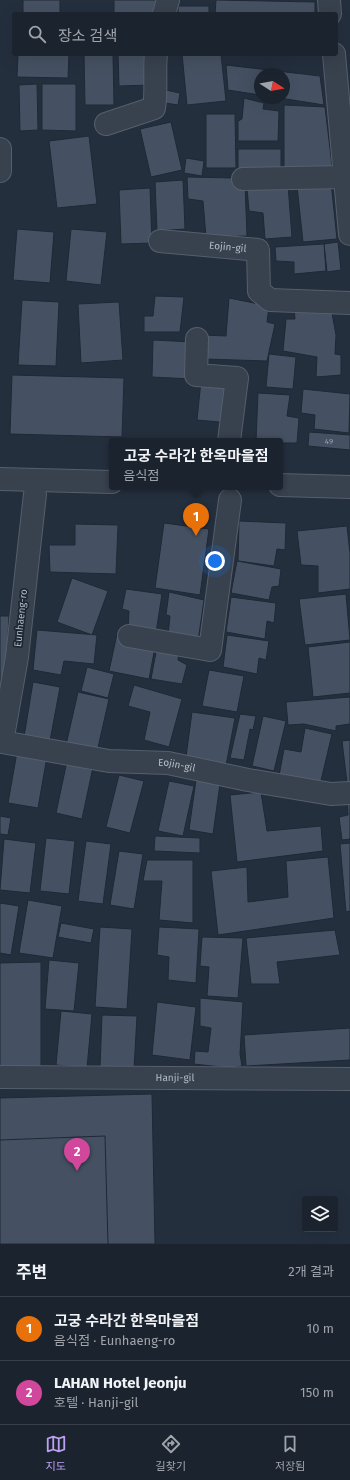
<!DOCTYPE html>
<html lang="ko">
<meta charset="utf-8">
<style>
body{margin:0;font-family:"Fira Sans","Noto Sans KR",sans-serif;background:#242b36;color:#f1f3f6}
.controls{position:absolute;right:12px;bottom:12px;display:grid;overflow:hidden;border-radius:4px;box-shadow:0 4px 16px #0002}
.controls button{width:36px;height:36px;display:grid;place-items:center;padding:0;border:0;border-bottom:1px solid #39404a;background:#1b232e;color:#f1f3f6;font:20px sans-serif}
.compass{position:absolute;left:254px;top:68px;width:36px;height:36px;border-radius:50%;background:#1b232e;box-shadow:0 4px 16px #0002;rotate:101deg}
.you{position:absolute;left:215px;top:561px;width:14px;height:14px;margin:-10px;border:3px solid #fff;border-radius:50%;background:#1a73e8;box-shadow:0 0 0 6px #1a73e833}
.badge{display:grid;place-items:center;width:26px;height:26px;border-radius:50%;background:#bca0f2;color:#fff;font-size:13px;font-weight:700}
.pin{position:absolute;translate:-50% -33px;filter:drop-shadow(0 1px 2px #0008)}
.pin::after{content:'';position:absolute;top:21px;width:14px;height:12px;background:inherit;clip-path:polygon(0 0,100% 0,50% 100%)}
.popup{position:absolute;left:109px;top:438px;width:174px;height:52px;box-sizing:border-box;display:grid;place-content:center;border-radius:4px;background:#1b232e;filter:drop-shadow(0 1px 3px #0005);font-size:13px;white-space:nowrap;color:#a0a4aa}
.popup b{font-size:15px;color:#f1f3f6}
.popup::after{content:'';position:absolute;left:50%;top:100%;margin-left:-8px;border:8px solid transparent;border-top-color:#1b232e}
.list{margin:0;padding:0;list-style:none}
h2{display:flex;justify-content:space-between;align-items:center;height:52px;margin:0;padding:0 16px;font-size:17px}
h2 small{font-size:13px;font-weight:400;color:#a0a4aa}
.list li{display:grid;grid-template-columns:26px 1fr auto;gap:12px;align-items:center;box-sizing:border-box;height:64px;padding:0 16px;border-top:1px solid #39404a}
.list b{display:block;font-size:15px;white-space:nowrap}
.list p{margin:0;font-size:13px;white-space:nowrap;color:#a0a4aa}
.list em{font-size:13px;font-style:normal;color:#a0a4aa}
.icon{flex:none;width:22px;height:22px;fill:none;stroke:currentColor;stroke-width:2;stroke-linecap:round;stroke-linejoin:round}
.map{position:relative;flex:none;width:350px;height:1244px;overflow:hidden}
.search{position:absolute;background:#1b232e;box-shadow:0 4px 16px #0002;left:12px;right:12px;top:12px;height:44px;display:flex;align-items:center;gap:10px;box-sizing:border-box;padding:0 14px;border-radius:4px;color:#a0a4aa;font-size:15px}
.sheet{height:180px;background:#1b232e}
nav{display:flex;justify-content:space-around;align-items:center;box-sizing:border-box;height:56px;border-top:1px solid #39404a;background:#1b232e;font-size:11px;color:#a0a4aa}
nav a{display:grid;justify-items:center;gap:2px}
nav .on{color:#bca0f2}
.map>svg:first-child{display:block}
</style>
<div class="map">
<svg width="350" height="1244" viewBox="0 0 350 1244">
<rect width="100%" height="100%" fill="#242f3e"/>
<g fill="#455162" stroke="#1f2835">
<rect x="23" y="0" width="37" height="14"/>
<path d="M114,0H157L156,14H114Z"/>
<path d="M216,0L315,2V14H215Z"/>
<rect x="178" y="6" width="31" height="8"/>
<path d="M18,54H69L68,78L17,77Z"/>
<path d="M84,54H113L114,105H85Z"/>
<path d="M118,54H150V85L119,86Z"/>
<path d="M182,54H221L226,101L187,105Z"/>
<path d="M226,65L320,76L324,105L280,98H284V74H260V95L228,90Z"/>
<path d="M37,84L38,130L20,131L19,85Z"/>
<path d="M42,84H76V131L42,130Z"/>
<path d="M161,89L180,93L178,105L159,102Z"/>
<path d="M244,98L264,103L263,109L279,111L278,141H238V121L242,119Z"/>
<path d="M284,105L325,107L333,174H284Z"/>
<path d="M206,114H235L236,168H206Z"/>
<path d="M171,122L182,170L151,177L140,129Z"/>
<path d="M89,136L97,204L57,208L49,141Z"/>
<path d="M238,149H281V173L238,172Z"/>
<path d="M186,158L204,161L202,176L184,173Z"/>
<path d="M187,177L234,178L245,184L247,236L206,237L203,201L188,199Z"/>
<path d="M183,180L185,229L157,231L155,182Z"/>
<path d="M331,182L337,239L303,242L297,186Z"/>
<path d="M288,185L292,237L265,239L263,213L249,211L247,188Z"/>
<path d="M150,188L152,243L121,244L119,190Z"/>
<path d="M17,229L54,232L50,283L13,280Z"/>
<path d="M71,229L107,232L101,285L66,281Z"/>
<path d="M338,242L341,270L327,272L324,244Z"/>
<path d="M324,244L326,271L294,274V262L276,261L275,247Z"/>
<path d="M155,296L184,297L180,332H144V316H153Z"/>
<path d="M229,298L269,306L267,322L275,324L267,361L206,359L204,335L226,336Z"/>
<path d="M22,300L59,302L56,366L18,365Z"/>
<path d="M119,302L123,360L81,363L78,304Z"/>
<path d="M294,308L332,313L336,335L335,354L341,355V375L316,377L317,357L283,351L286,319H295Z"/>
<path d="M153,340L193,342L192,379L152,377Z"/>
<path d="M269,354L296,357L293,389L266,387Z"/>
<path d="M12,375L124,378L122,437L10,434Z"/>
<path d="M201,381L234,384L231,423L197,420Z"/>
<path d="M303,389L350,394L349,433L314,429L315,415L301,413Z"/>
<path d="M258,393L290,395L287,416L299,418L297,443H280V441H256Z"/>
<path d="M309,432L350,435V450L308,446Z"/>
<path d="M239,521L286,523L285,550L277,549L274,566L238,561Z"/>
<path d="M164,523L209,529L200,595L155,588Z"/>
<path d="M75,524L118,525L116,574L50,572L49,545H75Z"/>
<path d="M347,526L350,553V589L318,593V566L301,565L297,531Z"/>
<path d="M237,561L281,569L279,586L272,587L269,600L231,593Z"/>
<path d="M72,578L108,591L92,635L57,622Z"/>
<path d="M126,589L162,594L156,633L128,630L129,611L122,609Z"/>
<path d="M169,592L204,600L198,641L168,636L170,616L166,615Z"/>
<path d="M346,594L350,640L305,645L299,599Z"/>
<path d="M231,597L276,603L274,623L267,621L265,639L226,632Z"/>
<path d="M0,616H9L3,726L0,725Z"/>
<path d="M37,630L97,635L94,664L64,661L61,675L33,670Z"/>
<path d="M117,634L156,642L149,679L109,671Z"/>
<path d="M227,635L269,641L266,660L259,658L257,674L223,667Z"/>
<path d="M350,642V693L313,697L308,647Z"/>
<path d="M157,647L179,651L178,660L187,665L182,684L151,679Z"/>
<path d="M87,667L114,674L108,698L81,691Z"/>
<path d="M209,670L244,676L237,712L202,706Z"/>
<path d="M33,682L60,687L50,741L24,737Z"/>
<path d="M134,685L182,699L169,747L144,740L150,712L128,706Z"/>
<path d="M78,692L109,699L97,752L66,745Z"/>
<path d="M350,697V724L336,726V731L304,724L288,725L286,702Z"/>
<path d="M192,712L235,718L225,771L185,764Z"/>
<path d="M240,714L256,716L253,730L250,729L244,760L230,758Z"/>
<path d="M263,716L286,721L274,771L252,766Z"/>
<path d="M305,728L332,734L320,785L279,776L284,749L301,752Z"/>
<path d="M350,740V790L348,791L342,741Z"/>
<path d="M17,752L47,757L38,808L8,803Z"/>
<path d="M67,761L93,767L82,819L56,813Z"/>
<path d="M119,775L144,781L130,833L106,827Z"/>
<path d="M196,780L220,784L213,834L189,830Z"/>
<path d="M169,781L194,786L183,836L158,831Z"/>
<path d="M261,792L267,831L321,826L323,851L237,862L230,795Z"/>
<path d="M347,799H350V839L342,840L339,817L348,815Z"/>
<path d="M0,816L11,818L8,835L0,834Z"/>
<path d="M155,836L200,838V853L154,851Z"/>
<path d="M46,838L75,841L69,894L40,891Z"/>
<path d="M4,839L36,843L30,893L0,890Z"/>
<path d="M86,841L111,844L103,904L78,901Z"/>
<path d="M350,843V911L346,912L340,844Z"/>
<path d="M119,851L143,854L134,909L110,905Z"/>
<path d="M328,857L334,918L218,935L211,871L247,867L248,902L288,897L286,861Z"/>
<path d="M147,860H193V923L159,920L162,881H143Z"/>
<path d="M28,900L62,906L53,958L19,953Z"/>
<path d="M0,903L19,906L11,955L0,953Z"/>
<path d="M61,923L94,929L91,943L58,937Z"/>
<path d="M100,927L132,929L127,1009L95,1007Z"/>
<path d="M159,927L199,929L196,983L168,980L169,957L157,955Z"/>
<path d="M335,930L340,955L277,962L280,984H251L246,938Z"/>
<path d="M202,937L243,938L238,998L207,996L209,967L200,966Z"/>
<path d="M49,960L79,963L74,1011L45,1009Z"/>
<path d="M41,962V1072H0V963Z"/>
<path d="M200,998L243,1002L240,1054L242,1066L230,1068L194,1064L195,1051L208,1052L211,1028L200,1026Z"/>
<path d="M157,1002L196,1007L190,1060L152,1055Z"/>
<path d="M61,1011L92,1014L87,1068L56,1065Z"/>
<path d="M102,1015L137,1016L134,1069L100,1067Z"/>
<path d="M350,1028V1060L246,1066L244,1035Z"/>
<path d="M152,1094L155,1244H0V1098Z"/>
<path d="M105,1136L108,1244H0V1140Z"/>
</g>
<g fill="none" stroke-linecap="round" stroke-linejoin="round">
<defs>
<g id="street">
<path d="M329,0L330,14"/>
<path d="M164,14L168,0"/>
<path d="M334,54L350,234"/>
<path d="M106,124L154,108C157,90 154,72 156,54"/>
<path d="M0,149V171"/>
<path d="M243,179L345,177"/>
<path id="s1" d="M160,241L258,250L259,291L270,300L350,303"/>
<path d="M197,339L196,375L237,378L229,441"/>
<path d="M0,479L112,482"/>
<path d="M280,485L350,487"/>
<path id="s2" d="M35,494L17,657L2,742L109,761L168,763L248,780L331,794L350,793"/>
<path d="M129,636L210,650L230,500"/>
<path id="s3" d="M0,1077L350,1079"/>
</g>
</defs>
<use href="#street" stroke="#565f6c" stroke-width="24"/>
<use href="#street" stroke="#38414e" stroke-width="22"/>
</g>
<g text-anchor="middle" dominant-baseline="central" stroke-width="3.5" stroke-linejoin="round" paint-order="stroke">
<g font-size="8" fill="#98a1af">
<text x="329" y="441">49</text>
</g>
<g font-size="10" fill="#b4bcc9" stroke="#1d2633">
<text stroke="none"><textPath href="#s1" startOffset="68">Eojin-gil</textPath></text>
<text transform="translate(21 618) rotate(-84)">Eunhaeng-ro</text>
<text stroke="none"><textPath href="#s2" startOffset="427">Eojin-gil</textPath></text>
<text stroke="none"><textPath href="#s3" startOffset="175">Hanji-gil</textPath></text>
</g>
</g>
</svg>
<div class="controls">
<button><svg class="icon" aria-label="layers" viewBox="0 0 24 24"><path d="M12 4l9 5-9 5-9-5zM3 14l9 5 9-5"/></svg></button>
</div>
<svg class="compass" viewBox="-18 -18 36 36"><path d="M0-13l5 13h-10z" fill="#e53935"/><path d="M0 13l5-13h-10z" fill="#a0a4aa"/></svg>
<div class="you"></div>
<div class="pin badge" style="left:196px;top:536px;background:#e8710a">1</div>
<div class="popup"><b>고궁 수라간 한옥마을점</b>음식점</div>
<div class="pin badge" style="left:77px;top:1171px;background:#d1479c">2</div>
<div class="search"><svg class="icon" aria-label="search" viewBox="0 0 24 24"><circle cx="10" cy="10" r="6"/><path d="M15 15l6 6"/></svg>장소 검색</div>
</div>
<section class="sheet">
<h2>주변<small>2개 결과</small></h2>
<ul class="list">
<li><span class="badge" style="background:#e8710a">1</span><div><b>고궁 수라간 한옥마을점</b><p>음식점 · Eunhaeng-ro</p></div><em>10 m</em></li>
<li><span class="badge" style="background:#d1479c">2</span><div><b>LAHAN Hotel Jeonju</b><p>호텔 · Hanji-gil</p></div><em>150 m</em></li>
</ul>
</section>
<nav>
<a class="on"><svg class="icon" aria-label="map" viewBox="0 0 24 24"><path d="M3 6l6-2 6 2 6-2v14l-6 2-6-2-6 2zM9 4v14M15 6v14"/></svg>지도</a>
<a><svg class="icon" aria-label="directions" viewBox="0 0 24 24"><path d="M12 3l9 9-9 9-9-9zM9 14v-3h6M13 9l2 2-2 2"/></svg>길찾기</a>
<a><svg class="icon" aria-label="saved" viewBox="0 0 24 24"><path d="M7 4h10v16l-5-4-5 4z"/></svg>저장됨</a>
</nav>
